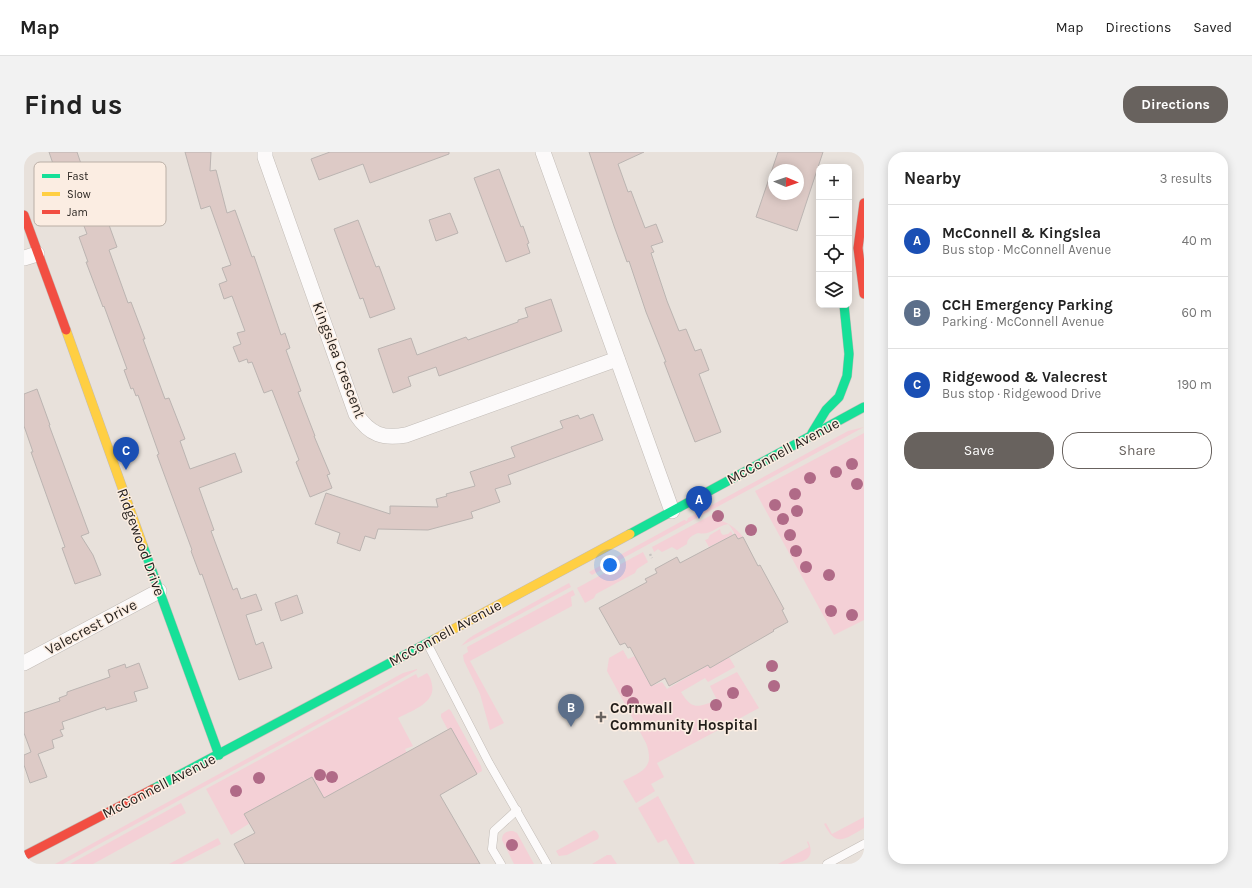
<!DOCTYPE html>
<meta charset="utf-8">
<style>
body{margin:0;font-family:Karla,sans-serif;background:#f2f2f2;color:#222}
.controls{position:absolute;right:12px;top:12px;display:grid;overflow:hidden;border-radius:8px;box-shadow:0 2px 10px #0003}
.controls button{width:36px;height:36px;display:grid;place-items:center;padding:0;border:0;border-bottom:1px solid #e0e0e0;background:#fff;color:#222;font:20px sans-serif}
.compass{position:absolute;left:744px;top:12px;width:36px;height:36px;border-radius:50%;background:#fff;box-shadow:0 2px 10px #0003;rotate:92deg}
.you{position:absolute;left:586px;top:413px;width:14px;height:14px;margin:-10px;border:3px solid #fff;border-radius:50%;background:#1a73e8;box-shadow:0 0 0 6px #1a73e833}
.badge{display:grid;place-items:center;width:26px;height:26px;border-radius:50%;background:#68625e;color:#fff;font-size:13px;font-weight:700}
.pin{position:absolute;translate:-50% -33px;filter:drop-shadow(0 1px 2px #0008)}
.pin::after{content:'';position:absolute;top:21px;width:14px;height:12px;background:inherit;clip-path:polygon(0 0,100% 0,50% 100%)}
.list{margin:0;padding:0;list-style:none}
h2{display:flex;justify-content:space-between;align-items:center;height:52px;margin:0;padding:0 16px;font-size:17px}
h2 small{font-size:13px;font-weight:400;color:#767676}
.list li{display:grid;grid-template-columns:26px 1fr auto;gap:12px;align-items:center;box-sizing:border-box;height:72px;padding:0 16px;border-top:1px solid #e0e0e0}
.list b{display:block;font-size:15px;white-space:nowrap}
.list p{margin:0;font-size:13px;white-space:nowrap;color:#767676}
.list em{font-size:13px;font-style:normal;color:#767676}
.actions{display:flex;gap:8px;padding:12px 16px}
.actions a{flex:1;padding:9px 0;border:1px solid #68625e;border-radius:16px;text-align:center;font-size:14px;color:#68625e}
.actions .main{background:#68625e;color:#fff}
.icon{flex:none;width:22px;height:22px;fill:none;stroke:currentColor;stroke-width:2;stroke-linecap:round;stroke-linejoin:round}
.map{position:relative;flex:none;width:840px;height:712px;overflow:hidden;border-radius:16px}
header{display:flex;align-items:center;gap:24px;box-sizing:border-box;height:56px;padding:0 20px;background:#fff;border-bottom:1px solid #e0e0e0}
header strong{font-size:19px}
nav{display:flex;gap:22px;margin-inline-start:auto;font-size:14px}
.intro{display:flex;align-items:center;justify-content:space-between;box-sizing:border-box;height:96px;padding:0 24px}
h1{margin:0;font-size:28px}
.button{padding:10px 18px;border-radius:16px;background:#68625e;color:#fff;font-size:14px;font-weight:700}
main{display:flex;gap:24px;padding:0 24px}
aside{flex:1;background:#fff;border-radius:16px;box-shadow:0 2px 10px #0003}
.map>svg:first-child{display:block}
</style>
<header>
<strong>Map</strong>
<nav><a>Map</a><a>Directions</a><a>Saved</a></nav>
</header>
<div class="intro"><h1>Find us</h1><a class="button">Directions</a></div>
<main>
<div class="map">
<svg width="840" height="712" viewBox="0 0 840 712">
<rect width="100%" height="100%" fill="#e8e1db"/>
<g fill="#f4d0d6">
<path d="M840,275L568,423L565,420L660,368L663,369L664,366L824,279Z"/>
<path d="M840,281V468L810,483L731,339Z"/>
<path d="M693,360L691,366L692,367C704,370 711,375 719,385L714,387L706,374L704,372C692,374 687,384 674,381C669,383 663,386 663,392L653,398L648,395L638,400L634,397L630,400L628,395Z"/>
<path d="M696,377L697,381L699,383L704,382L707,379L709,383L685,395L681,388L684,387L686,383Z"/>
<path d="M619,400L624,410L613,417L611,421L572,442L570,446L561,451L553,436Z"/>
<path d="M545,431L547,435L437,494L444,487L450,483Z"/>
<path d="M549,438L551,443L547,445L548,454L446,509L480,571L466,578L456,542L440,509L439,503L444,500L443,495Z"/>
<path d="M599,498L604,507L611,504L627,534L638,530L643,537L684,513L686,516L705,505L711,515L684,530L681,526L657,540C668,559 675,555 693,548L686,534L713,520L735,556L633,611L640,625L627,632L631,639L612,651L599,629C619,619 631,616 622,591L583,519L585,506Z"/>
<path d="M393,517V518L39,712H31L379,521Z"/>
<path d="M403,521C406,524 407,528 408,533C412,551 387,559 374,566L389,594L381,597L383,601L300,646L288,625L220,662L226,671L207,683L182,637L392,522L394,526Z"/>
<path d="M425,557L427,559L457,614L458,619L449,624L417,565V562Z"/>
<path d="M634,644L671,712H656L642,687L634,691L614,656Z"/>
<path d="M157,651L162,661L69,712H46Z"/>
<path d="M840,665V676C821,687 812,696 800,672L802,671L808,682Z"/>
<path d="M570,678L573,680L575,684L574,687L543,703L535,704L532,699Z"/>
<path d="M489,679L493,681L510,712H490L478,688C478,681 482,679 489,679Z"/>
<path d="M194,686L197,692L158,712H145Z"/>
<path d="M784,689C795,712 770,712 754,712L785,695L783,690Z"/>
<path d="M583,703H587L593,712H568Z"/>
</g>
<g fill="#ddcac6" stroke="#bbb4b1" fill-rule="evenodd">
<path d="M25,0H53L71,53L77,51L93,95L85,98L104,151L107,150L121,187H119L141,247L145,246L161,287L156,289L166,317L211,301L218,320L175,336L190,378L187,379L209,438L213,436L217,447L232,442L238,458L222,463L232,493L239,490L248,516L215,528L178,422L176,423L167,399L168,398L133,303L135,302L114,243L112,244L109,236L107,237L100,218L103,217L80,154L79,155L62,110H64L55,85L63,82L51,50L43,53Z"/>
<path d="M161,0H187L186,19L192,18L203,61L211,58L228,105L230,104L257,183L261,181L266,196L262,198L277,239L274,240L291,284H290L306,322L303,323L308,336L286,345L272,310L275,308L248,238L240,241L228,210L224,211L223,207L215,210L209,195L217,192L213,181L221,179L208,144L200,147L195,132L203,129L198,116L207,113L186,54L177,57Z"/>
<path d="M306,0H425V2L346,31L339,12L295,28L287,7Z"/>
<path d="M565,0H620L594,12L604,40L607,39L621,76L632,72L639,90L627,94L630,100L627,101L643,149L655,179L662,177L671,199L677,197L685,218L675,222L697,280L671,290L648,231L640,210H642L622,160L605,109L603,110L590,74Z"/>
<path d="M754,0H799L773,79L732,65ZM750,18H774V42H750Z"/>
<path d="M475,17L497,75L499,74L505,91L503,92L506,101L482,110L450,26Z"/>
<path d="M426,61L434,81L412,89L405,68Z"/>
<path d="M334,68L352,115L355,114L371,157L346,166L339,146L336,147L310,77Z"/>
<path d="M527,147L538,179L415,224L412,215L384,225L387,234L369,241L354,197L387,186L393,203L442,185L444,188L494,170V168L504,165L501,156Z"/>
<path d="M13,237L26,273H25L65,381L57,384L69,403L77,423L51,432L38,396L41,395L7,300H9L0,274V242Z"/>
<path d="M569,262L579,288L484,323L487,332L471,337L476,350L447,360L449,366L404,378L354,377L351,387L341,384L336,399L313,391L316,381L291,372L302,341L366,362V354L414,355L412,347L423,344L422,342L451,334L446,320L491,305L487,295L539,276L536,269L554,263L556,267Z"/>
<path d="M711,382L714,387L719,385L734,414L736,413L760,457L758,458L764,470L749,478L750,479L686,516L684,513L645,534L641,526L627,534L606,495L604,496L601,491L596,493L575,456L623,430L621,427L633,421L631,417L653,405L656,411Z"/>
<path d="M273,443L279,461L257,469L251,451Z"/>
<path d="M115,511L124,536L110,540L113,549L82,558L81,555L38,570L40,577L36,578L39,584L28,588L30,596L14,602L23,625L6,631L0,613V603L7,600L0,581V561L36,549L35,546L43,543V540L86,525L84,518L101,512L102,516Z"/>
<path d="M427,576L453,622L416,643L456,712H221L210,692L231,681L220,662L288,625L300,646Z"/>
</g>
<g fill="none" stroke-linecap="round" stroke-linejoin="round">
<defs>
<g id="lane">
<path d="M403,491L465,611L523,712"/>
<path d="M477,712L468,697L470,679L493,658"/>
<path d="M803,712L840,692"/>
</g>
<g id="street">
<path d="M241,0V5L332,262C346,283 359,287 382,283L593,207"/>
<path d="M519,0L648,359"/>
<path d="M0,106L13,102"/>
<path d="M0,511L135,439"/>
</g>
<g id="fast">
<path d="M788,281L802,258L815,245L823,224L825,202L820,153"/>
<path d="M606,382L840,255"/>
<path d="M119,394L195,603"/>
<path d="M129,637L411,487"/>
</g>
<g id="slow">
<path d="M42,178L119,394"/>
<path d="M411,487L606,382"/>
</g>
<g id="jam">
<path d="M840,51L834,96L840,142"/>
<path d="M0,63L42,178"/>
<path d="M0,704L129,637"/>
</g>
</defs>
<use href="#lane" stroke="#c2bcb7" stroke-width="9"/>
<use href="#street" stroke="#c2bcb7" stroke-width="16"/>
<use href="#fast" stroke="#c2bcb7" stroke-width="10"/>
<use href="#slow" stroke="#c2bcb7" stroke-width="10"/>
<use href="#jam" stroke="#c2bcb7" stroke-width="10"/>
<path stroke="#c6c2c0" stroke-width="2.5" stroke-dasharray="2 2" stroke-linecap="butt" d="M626,402L628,406"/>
<use href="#lane" stroke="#fcfafa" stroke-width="8"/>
<use href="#street" stroke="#fcfafa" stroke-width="15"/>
<use href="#fast" stroke="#16e098" stroke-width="9"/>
<use href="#slow" stroke="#ffcf43" stroke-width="9"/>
<use href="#jam" stroke="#f24e42" stroke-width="9"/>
</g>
<g fill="#b06a87">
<circle cx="828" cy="312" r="6"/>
<circle cx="812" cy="320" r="6"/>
<circle cx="786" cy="326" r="6"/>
<circle cx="833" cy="332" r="6"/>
<circle cx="771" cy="342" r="6"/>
<circle cx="751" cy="353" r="6"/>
<circle cx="773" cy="359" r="6"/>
<circle cx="694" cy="364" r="6"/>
<circle cx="759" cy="367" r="6"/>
<circle cx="727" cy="378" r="6"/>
<circle cx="766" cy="383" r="6"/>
<circle cx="772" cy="399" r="6"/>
<circle cx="782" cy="415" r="6"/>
<circle cx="805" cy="423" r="6"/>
<circle cx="807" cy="459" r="6"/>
<circle cx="828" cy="463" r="6"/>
<circle cx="748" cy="514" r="6"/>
<circle cx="750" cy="534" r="6"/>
<circle cx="603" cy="539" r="6"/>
<circle cx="709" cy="541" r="6"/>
<circle cx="609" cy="551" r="6"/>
<circle cx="692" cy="553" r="6"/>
<circle cx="296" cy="623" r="6"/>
<circle cx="308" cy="625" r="6"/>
<circle cx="235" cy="626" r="6"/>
<circle cx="212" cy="639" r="6"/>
<circle cx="488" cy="693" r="6"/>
</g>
<path fill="#68625e" stroke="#fbede2" stroke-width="1.5" d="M575 559h4v4h4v4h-4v4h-4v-4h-4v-4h4z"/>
<g text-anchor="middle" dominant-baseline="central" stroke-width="3" stroke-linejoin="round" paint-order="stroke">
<g font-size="15" fill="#231e1a" stroke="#fbede2">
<text transform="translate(315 208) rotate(69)">Kingslea Crescent</text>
<text transform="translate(759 299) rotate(-28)">McConnell Avenue</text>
<text transform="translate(117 390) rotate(70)">Ridgewood Drive</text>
<text transform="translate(67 475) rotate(-28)">Valecrest Drive</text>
<text transform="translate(421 481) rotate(-28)">McConnell Avenue</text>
<text transform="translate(135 634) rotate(-27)">McConnell Avenue</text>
</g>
<g font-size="15" font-weight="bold" fill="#231e1a" stroke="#fbede2" text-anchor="start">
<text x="586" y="556">Cornwall<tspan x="586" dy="17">Community Hospital</tspan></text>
</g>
</g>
<rect x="10" y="10" width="132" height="64" rx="6" fill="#fbede2" stroke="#baafa6" stroke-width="1"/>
<rect x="18" y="22" width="18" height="4" fill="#16e098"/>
<rect x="18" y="40" width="18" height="4" fill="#ffcf43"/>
<rect x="18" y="58" width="18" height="4" fill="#f24e42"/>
<g font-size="11" fill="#231e1a">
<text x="43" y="28">Fast</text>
<text x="43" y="46">Slow</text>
<text x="43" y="64">Jam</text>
</g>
</svg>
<div class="controls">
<button>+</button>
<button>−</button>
<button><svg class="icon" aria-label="locate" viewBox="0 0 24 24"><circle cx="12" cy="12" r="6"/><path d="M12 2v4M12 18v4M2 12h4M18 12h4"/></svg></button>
<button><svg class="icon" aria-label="layers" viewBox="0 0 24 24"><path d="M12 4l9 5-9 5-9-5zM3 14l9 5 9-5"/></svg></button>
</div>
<svg class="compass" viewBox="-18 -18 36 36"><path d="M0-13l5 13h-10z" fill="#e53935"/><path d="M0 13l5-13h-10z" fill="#767676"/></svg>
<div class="you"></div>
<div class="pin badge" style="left:675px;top:367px;background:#1a4fb4">A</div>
<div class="pin badge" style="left:547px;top:575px;background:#5c6f8a">B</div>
<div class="pin badge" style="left:102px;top:318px;background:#1a4fb4">C</div>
</div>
<aside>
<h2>Nearby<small>3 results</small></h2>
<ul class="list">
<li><span class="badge" style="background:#1a4fb4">A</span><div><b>McConnell &amp; Kingslea</b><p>Bus stop · McConnell Avenue</p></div><em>40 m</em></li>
<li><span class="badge" style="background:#5c6f8a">B</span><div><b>CCH Emergency Parking</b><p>Parking · McConnell Avenue</p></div><em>60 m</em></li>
<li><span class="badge" style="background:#1a4fb4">C</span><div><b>Ridgewood &amp; Valecrest</b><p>Bus stop · Ridgewood Drive</p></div><em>190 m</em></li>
</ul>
<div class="actions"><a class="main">Save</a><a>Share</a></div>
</aside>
</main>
